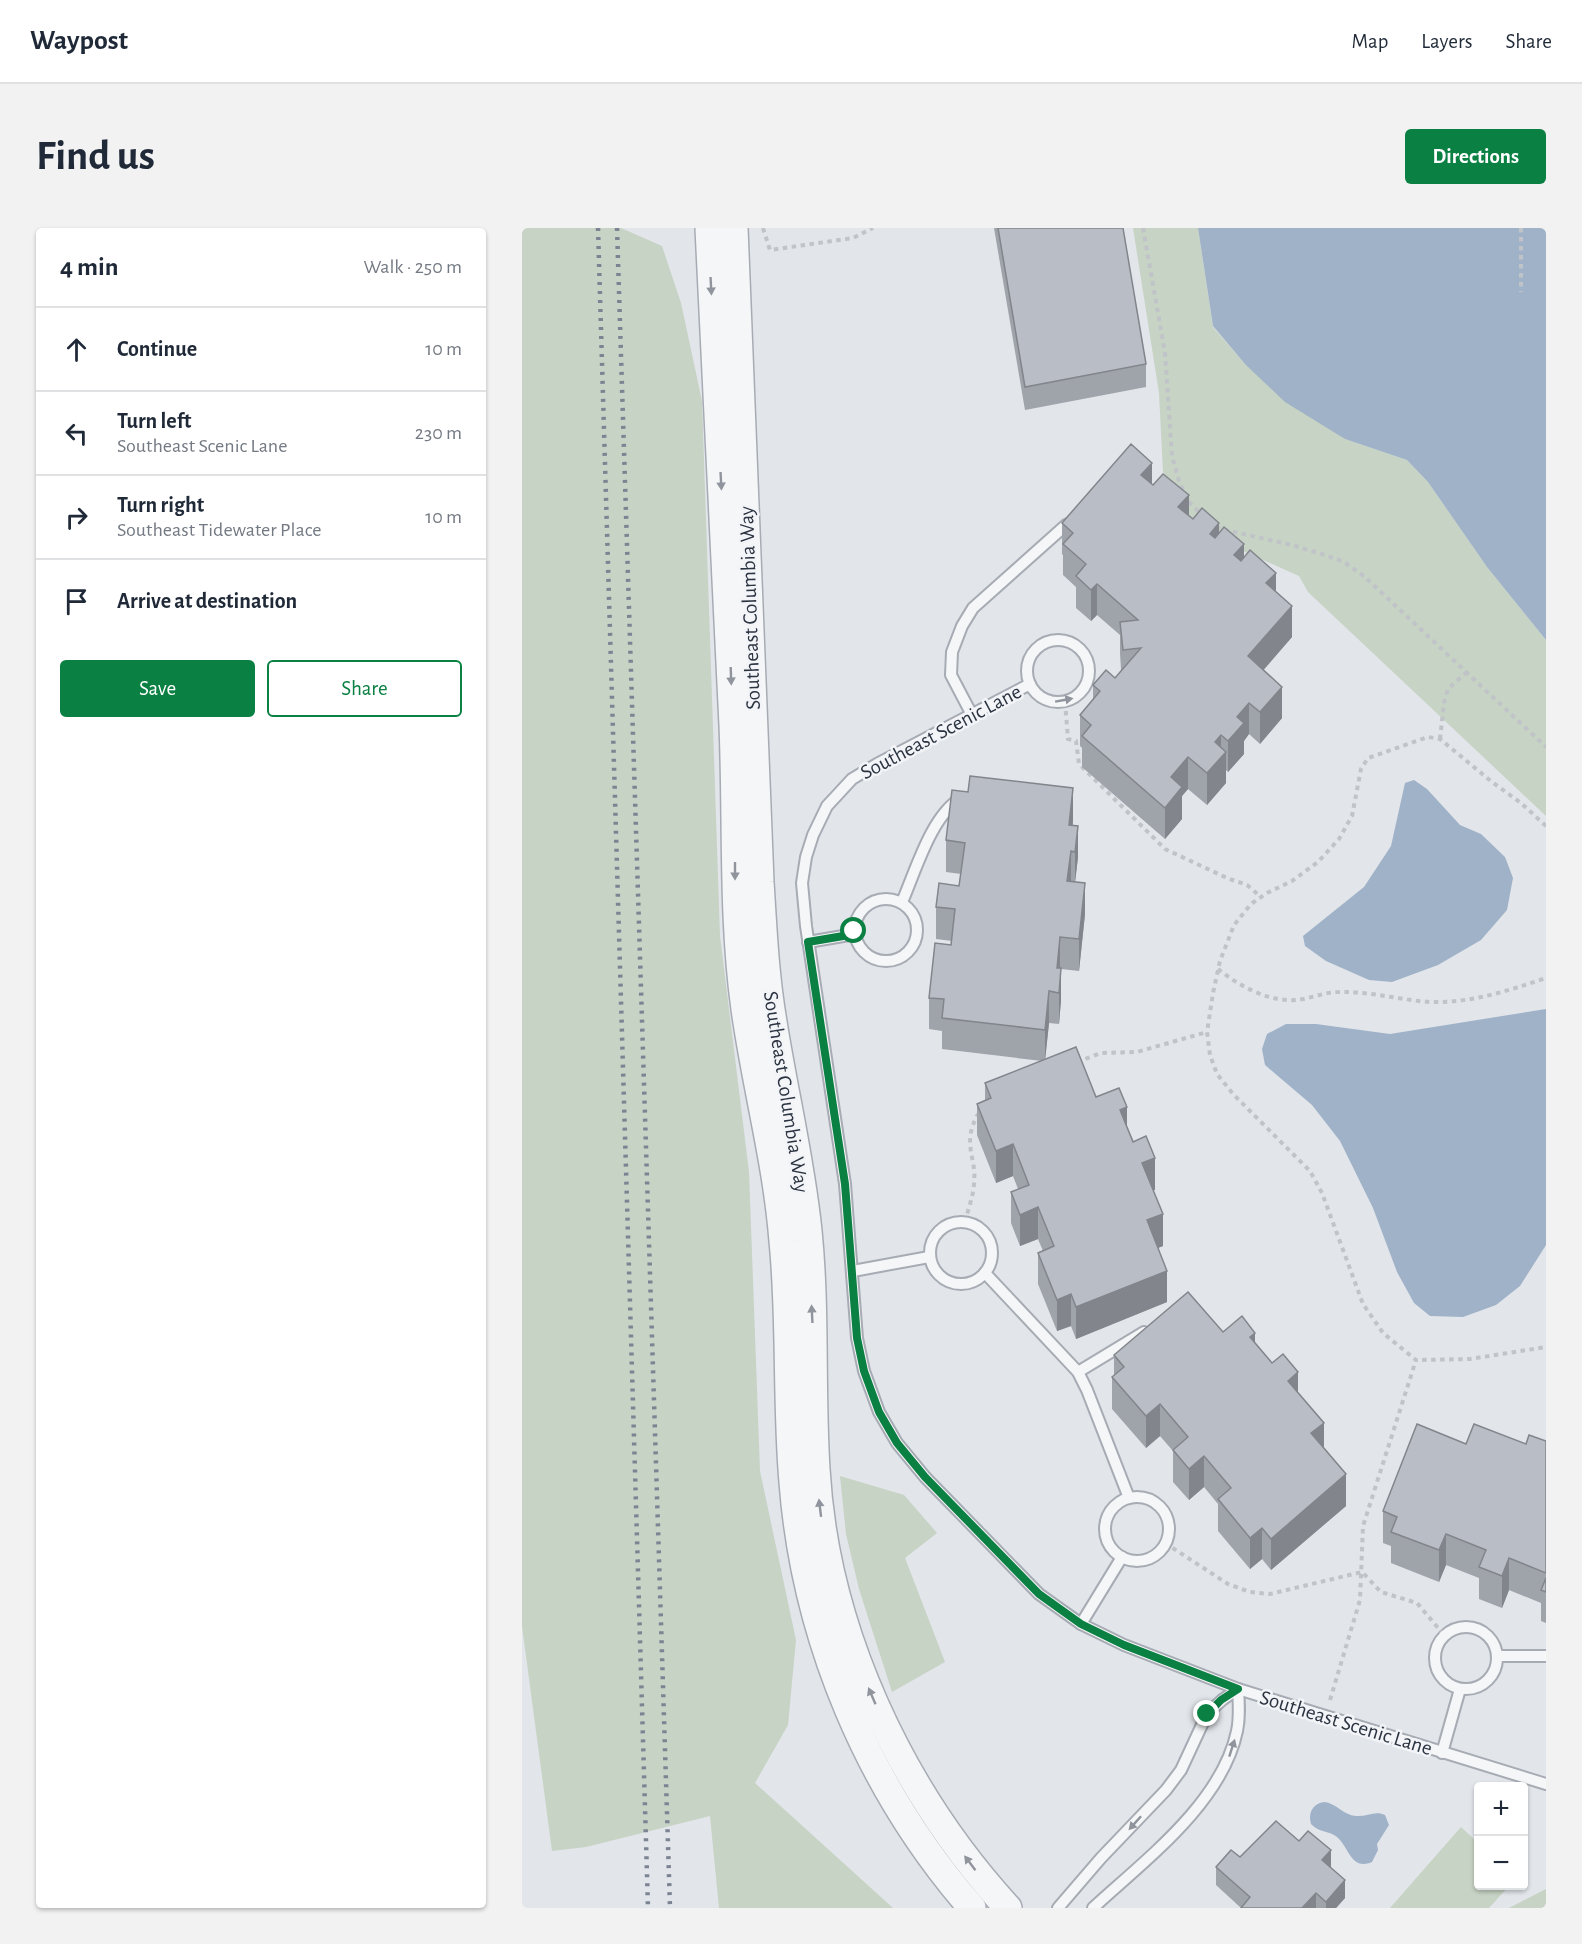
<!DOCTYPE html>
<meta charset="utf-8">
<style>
body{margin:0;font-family:"Alegreya Sans",sans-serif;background:#f2f2f3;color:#1f2937}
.controls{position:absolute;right:18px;bottom:18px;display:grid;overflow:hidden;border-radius:6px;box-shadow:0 2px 4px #0004}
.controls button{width:54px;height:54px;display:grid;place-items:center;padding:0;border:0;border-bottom:2px solid #e0e1e3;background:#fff;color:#1f2937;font:30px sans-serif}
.stop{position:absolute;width:18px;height:18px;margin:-14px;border:4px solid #0b8043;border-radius:50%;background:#fff}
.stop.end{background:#0b8043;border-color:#fff;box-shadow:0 2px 6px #0008}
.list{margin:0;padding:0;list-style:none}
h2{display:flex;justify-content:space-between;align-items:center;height:78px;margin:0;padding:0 24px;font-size:26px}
h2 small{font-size:20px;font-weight:400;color:#747a83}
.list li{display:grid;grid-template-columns:39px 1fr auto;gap:18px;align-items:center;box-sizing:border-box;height:84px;padding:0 24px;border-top:2px solid #e0e1e3}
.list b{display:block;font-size:22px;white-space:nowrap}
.list p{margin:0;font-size:20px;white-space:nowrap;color:#747a83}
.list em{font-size:20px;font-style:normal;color:#747a83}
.actions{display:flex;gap:12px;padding:18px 24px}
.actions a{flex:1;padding:14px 0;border:2px solid #0b8043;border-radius:6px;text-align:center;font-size:21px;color:#0b8043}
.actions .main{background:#0b8043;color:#fff}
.icon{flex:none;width:33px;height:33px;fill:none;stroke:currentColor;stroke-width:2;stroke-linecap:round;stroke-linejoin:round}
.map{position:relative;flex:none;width:1024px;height:1680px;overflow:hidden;border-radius:6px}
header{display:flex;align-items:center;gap:36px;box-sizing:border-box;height:84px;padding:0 30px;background:#fff;border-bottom:2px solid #e0e1e3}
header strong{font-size:28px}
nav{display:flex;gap:33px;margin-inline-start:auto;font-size:21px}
.intro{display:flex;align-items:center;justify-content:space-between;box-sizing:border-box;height:144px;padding:0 36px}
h1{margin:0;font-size:42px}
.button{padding:15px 27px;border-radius:6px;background:#0b8043;color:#fff;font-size:21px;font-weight:700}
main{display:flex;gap:36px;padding:0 36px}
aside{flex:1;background:#fff;border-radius:6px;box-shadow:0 2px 4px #0004}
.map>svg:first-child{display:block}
</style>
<header>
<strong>Waypost</strong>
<nav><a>Map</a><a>Layers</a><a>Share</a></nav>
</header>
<div class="intro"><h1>Find us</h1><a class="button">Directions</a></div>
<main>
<aside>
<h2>4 min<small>Walk · 250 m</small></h2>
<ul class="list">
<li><svg class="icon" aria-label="ahead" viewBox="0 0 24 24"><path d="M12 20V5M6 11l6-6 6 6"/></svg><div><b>Continue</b></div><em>10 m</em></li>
<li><svg class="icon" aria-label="left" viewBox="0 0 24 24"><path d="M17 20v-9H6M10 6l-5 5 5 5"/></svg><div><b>Turn left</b><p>Southeast Scenic Lane</p></div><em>230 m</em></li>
<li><svg class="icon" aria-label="right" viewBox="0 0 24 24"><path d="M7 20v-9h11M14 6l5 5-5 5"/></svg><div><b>Turn right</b><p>Southeast Tidewater Place</p></div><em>10 m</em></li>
<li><svg class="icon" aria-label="arrive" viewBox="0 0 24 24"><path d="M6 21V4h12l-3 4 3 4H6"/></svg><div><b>Arrive at destination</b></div></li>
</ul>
<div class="actions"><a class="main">Save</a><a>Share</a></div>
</aside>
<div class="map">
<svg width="1024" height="1680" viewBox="0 0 1024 1680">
<rect width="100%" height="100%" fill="#e2e5ea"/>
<g fill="#c7d3c4">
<path d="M0,0H99L140,18L159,75L180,173L198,708L227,944L238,1243L274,1412L266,1497L233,1555L371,1680H197L188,1588L64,1619L30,1623L0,1398Z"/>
<path d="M611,0H676L691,99L723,136L823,211L885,232L906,254L965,339L1024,412V588L786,364L777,348L712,319L671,293L654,270L641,244L637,165Z"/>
<path d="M318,1248L382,1267L415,1305L383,1330L423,1434L370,1464L337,1361L324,1306Z"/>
<path d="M939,1599L956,1615L957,1658H987L967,1680H868Z"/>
<path d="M1024,1661V1680H987Z"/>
</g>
<g fill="#9fb2c8">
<path d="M676,0H1024V412L965,339L906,254L885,232L823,211L763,174L723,136L691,98Z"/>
<path d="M892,552L905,561L938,597L959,606L983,629L991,650L985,682L959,712L916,737L870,754L847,752L804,733L783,718L781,708L842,659L869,618L883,555Z"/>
<path d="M1024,781V1017L998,1058L974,1077L941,1089L908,1088L892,1075L875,1044L851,980L818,913L790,877L743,837L740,821L745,806L764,796H794L868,806Z"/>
<path d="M802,1574C814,1575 821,1587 834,1588C845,1589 853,1582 863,1587L867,1597L855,1616L856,1622L850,1634C829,1643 827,1619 815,1609C806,1602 797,1605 789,1596C786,1585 790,1576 802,1574Z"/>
</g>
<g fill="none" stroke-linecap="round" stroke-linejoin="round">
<defs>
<g id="service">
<circle cx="536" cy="443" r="31"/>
<path d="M508,456L355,536L330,551L305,578L291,607L284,629L280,655L284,698L323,956L335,1110L342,1143L357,1184L375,1215L403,1249L517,1366L559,1396L602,1417L716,1461L1024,1556"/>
<path d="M450,487L429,447L430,424L440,398L451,380L544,297L553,293"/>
<circle cx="364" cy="702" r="31"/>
<path d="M380,674C394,642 409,588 439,570"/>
<path d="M286,714L333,706"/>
<circle cx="439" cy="1025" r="31"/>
<path d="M331,1043L407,1029"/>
<path d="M463,1045L556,1144L565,1162L607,1270"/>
<path d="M556,1144L622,1104"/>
<circle cx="615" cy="1301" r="32"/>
<path d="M559,1396L600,1329"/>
<circle cx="944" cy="1430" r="31"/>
<path d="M975,1428H1024"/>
<path d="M920,1525L938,1461"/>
<path d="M536,1680L579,1630L644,1562L659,1542L685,1486L700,1472L716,1461C717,1475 718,1489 715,1503C700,1575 623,1632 571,1680"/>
</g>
<g id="tertiary">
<path d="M187,0L211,497C215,592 210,687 223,781C234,859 255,935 261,1013C269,1093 264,1174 271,1254C283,1410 347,1562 450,1680"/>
<path d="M212,0L238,654C241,701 243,748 251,794C262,864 279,933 286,1003C294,1082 289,1162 294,1241C303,1401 378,1562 486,1680"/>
</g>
</defs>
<use href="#service" stroke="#a7acb4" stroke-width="14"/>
<use href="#tertiary" stroke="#a7acb4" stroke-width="30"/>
<g stroke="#c0c3c8" stroke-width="4" stroke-dasharray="4.5 4.5" stroke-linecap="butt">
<path d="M241,0L248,22L331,10L351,0"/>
<path d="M621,0L643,125L650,228L657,253L666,273L679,286"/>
<path d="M999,0V64"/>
<path d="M694,298L699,301L770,317L806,328L822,334L843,349L1024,519"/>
<path d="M543,474L546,511L554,513L557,536L643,621L705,650L725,657L739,669"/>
<path d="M918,511L922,475L926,461L945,444"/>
<path d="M1024,598L999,575L970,554L918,511L906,509L846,530L839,541L830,588L817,611L796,634L770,653L745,665L729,676L712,697L698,733L691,765L685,804L688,827L695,846L711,866L788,943L800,965L841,1076L861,1105L894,1132L948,1131L1024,1119"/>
<path d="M696,741C718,759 752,777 781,771C793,769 804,764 817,764C847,763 878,772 908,774C950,775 985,763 1024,750"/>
<path d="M555,834L579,825L615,824L685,804"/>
<path d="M443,994C446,982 451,969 452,956C455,928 439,917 456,886"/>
<path d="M643,1315L706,1356L728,1364L748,1366L840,1344L859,1364L895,1375L922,1407"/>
<path d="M808,1472L838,1372L841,1298L894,1132"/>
<path d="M1023,1680L1024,1679"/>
</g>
<use href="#service" stroke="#f5f6f8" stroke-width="10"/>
<use href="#tertiary" stroke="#f5f6f8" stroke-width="27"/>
<g stroke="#7c8493" stroke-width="4.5" stroke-dasharray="3 6" stroke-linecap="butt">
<path d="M76,0L126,1680"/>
<path d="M95,0L148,1680"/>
</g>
</g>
<g fill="#9fa3aa">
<path d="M472,0H601L624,136V159L503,182Z"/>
<path d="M630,256L671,291L697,305L754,364L770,409L741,442L760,490L738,516L727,506L722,513V526L706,544L704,542V555L685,577L666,561L660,568V591L643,611L560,539V520L558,518V487L571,472V457L593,450L599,442L598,425V407L575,387L569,393L554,380V359L541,347V327L540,326V295Z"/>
<path d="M551,592V597L556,629L553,654L563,686L557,743L539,741V772L537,796L527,795L523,832L574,869L605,898L633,962H631L641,1018L636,1020L645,1074L554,1111L549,1098L535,1103L516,1056V1025L521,1023L516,1011L498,1018L489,995V964L496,961L491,948L474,955L455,907V876L463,872V855L520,833L420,821V803L407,801V770L429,717L430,713L414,711V679L437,658L439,646L424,644V612Z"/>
<path d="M701,1104L733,1115L776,1165L802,1220L824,1278L749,1342L740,1331L728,1341L696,1303V1276L682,1259L667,1272L651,1254V1223L638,1208L624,1220L590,1181V1149L592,1148V1127Z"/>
<path d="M1024,1213V1395L1019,1393V1375L987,1362L980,1380L957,1371V1350L924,1337L917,1354L869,1335V1318L861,1315V1283L1004,1216Z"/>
<path d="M777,1613L809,1640L823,1670L814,1680H719L694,1657V1639L718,1629Z"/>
</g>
<g fill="#82858b">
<path d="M630,235V267L619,247Z"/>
<path d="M667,267V299L656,279Z"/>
<path d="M697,295V326L688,306Z"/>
<path d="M722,316V348L712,327Z"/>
<path d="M754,345V376L744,355Z"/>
<path d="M575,356V387L569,393V362Z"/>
<path d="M770,378V409L726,460V428Z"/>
<path d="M760,459V490L738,516V484Z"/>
<path d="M727,475V506L722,513V526L706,544V513L715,489Z"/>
<path d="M699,507V529L704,524V555L685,577V545L693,514Z"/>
<path d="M666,529V561L660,568V591L643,611V580L649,549Z"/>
<path d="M551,560V592L547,628V597Z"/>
<path d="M556,598V629L553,655V624Z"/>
<path d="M549,623V654L545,653Z"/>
<path d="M563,655V686L557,743V711Z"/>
<path d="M538,709V741L535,740Z"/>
<path d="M539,740V772L537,796V765Z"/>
<path d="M527,763V795L523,833V802Z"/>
<path d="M605,879V911L598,882Z"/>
<path d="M491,916V948L474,955V923Z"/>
<path d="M633,930V962L620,966V935Z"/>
<path d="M516,979V1011L498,1018V987Z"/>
<path d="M641,986V1018L625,1024V992Z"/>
<path d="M645,1043V1074L554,1111V1079Z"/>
<path d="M549,1066V1098L535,1103V1072Z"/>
<path d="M733,1105V1136L728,1109Z"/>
<path d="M776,1144V1175L766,1153Z"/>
<path d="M638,1176V1208L624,1220V1188Z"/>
<path d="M802,1195V1226L789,1205Z"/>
<path d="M682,1228V1259L667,1272V1241Z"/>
<path d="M824,1246V1278L749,1342V1311Z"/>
<path d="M740,1300V1331L728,1341V1310Z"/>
<path d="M924,1306V1337L917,1354V1322Z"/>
<path d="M987,1330V1362L980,1380V1348Z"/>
<path d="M809,1622V1640L800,1632Z"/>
<path d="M823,1652V1670L814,1680H804V1674Z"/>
<path d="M794,1665V1680H780Z"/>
</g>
<g fill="#b9bec6" stroke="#82858b" stroke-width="1.5">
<path d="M476,0H601L624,136L503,159Z"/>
<path d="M609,216L630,235L619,247L631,257L641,246L667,267L656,279L671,291L680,280L697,295L688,306L693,310L702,299L722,316L712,327L719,333L728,322L754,345L744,355L770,378L726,428L760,459L738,484L727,475L715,489L722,495L706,513L699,507L693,514L704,524L685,545L666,529L649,549L660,559L643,580L560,508L569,497L558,487L578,463L571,457L584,442L593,450L619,420L601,422L598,394L616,392L575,356L569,362L554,348L564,336L541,316L551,305L540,295Z"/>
<path d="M448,548L551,560L547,597L556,598L553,624L549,623L545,653L563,655L557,711L538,709L535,740H539L537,765L527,763L523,802L420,790L422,771L407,770L413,715L429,717L433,681L414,679L417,655L437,658L443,615L424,612L430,562L446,564Z"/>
<path d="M554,819L574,869L597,860L605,879L598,882L611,914L624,908L633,930L620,935L641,986L625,992L645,1043L554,1079L549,1066L535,1072L516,1025L532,1018L516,979L498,987L489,964L507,957L491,916L474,923L455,876L469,870L463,855Z"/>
<path d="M666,1064L701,1104L720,1088L733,1105L728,1109L750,1135L761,1126L776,1144L766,1153L802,1195L789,1205L824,1246L749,1311L740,1300L728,1310L696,1271L709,1260L682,1228L667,1241L651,1222L666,1209L638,1176L624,1188L590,1149L602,1139L592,1127Z"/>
<path d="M895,1196L944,1216L952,1196L1004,1216L1007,1207L1024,1213V1345L987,1330L980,1348L957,1339L964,1322L924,1306L917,1322L869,1304L875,1289L861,1283Z"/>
<path d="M1024,1350V1364L1019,1362Z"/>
<path d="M754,1593L777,1613L786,1603L809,1622L800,1632L823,1652L804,1674L794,1665L780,1680H719L728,1669L694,1639L709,1622L718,1629Z"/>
</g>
<defs><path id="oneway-solid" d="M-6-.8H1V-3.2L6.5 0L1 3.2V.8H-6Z" transform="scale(1.5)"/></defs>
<g fill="#90949c">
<use href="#oneway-solid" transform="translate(189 58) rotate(87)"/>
<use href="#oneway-solid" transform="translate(199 253) rotate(87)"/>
<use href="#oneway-solid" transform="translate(209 448) rotate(88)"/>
<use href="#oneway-solid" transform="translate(542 472) rotate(-10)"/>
<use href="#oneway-solid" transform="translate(213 643) rotate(90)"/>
<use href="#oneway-solid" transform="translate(290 1086) rotate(-93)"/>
<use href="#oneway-solid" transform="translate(298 1280) rotate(-97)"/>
<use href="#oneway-solid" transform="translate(350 1468) rotate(-113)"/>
<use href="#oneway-solid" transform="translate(710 1520) rotate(-72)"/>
<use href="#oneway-solid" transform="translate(613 1595) rotate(132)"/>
<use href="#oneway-solid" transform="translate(448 1635) rotate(-127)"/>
</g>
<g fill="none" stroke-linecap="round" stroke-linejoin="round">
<path stroke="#0b8043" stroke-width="8" d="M332,703L333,706L286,714L323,956L335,1110L342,1143L357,1184L375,1215L403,1249L517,1366L559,1396L602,1417L716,1461L699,1472L685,1486"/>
</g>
<g text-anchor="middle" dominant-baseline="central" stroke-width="5" stroke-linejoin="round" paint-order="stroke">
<g font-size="21" fill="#2b3341" stroke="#f2f4f7">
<text transform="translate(228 380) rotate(-92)">Southeast Columbia Way</text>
<text transform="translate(419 504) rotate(-28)">Southeast Scenic Lane</text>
<text transform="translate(264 864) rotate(81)">Southeast Columbia Way</text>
<text transform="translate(824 1495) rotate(17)">Southeast Scenic Lane</text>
</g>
</g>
</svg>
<div class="controls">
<button>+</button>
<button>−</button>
</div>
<div class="stop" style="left:332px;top:703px"></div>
<div class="stop end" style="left:685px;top:1486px"></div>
</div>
</main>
